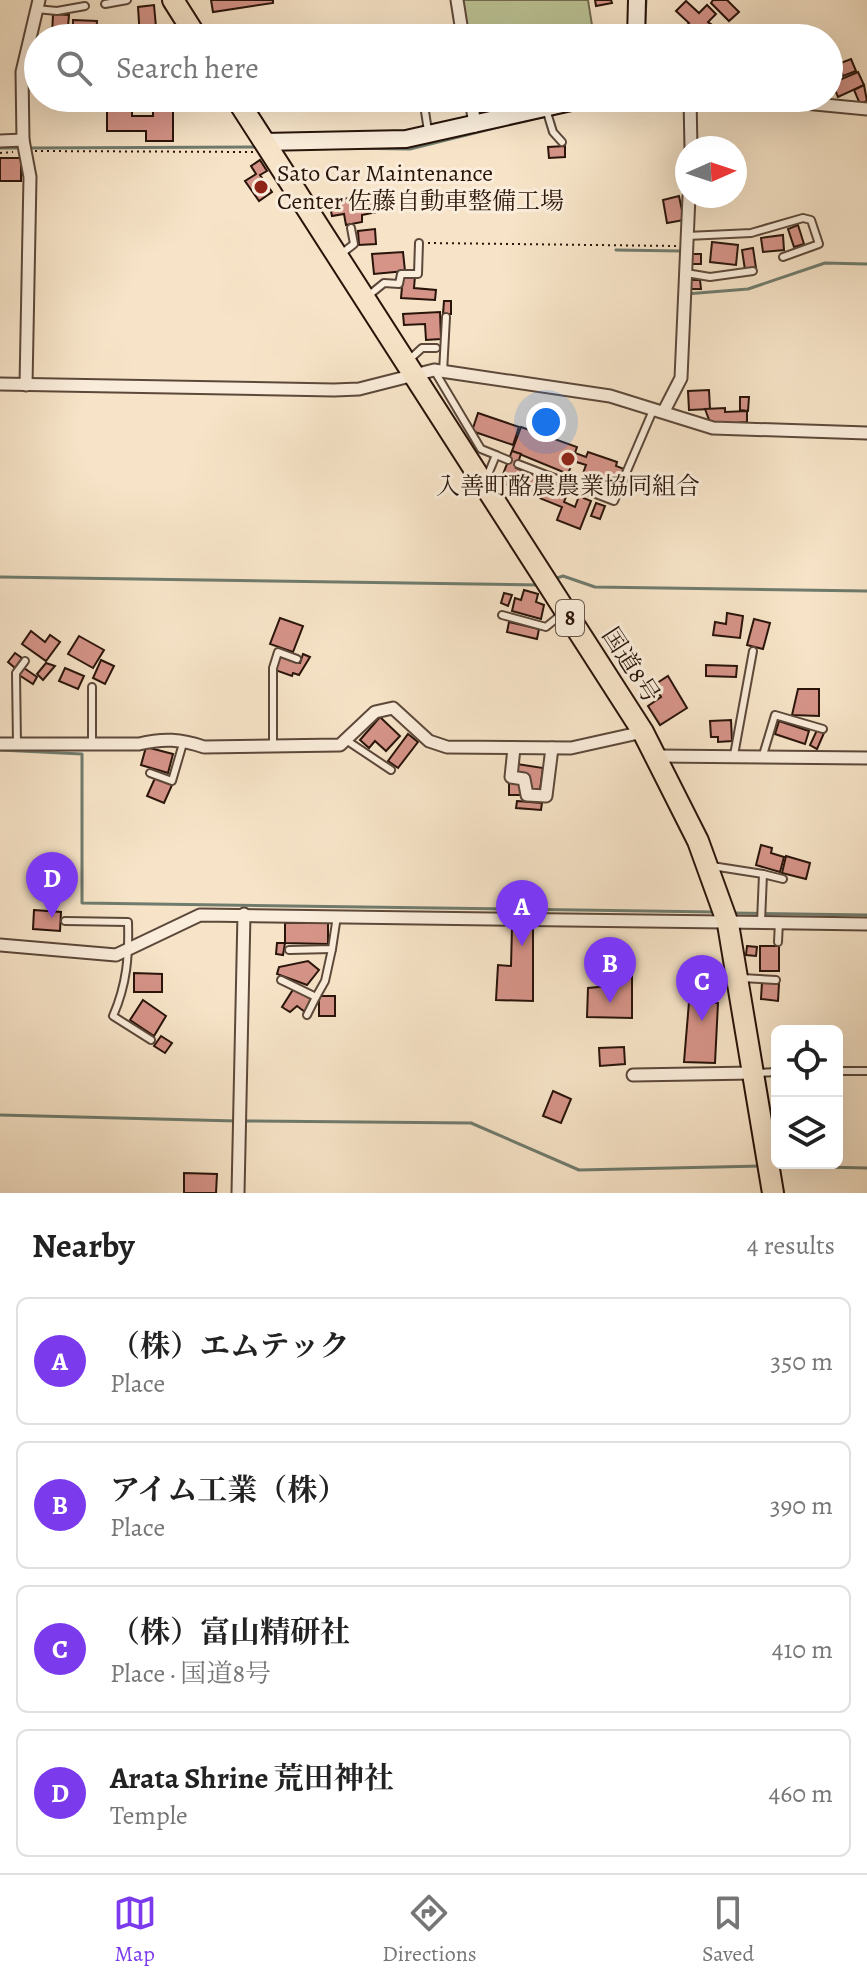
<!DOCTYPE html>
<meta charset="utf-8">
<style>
body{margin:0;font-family:Alegreya,"Noto Serif JP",serif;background:#f6f6f6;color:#222}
.controls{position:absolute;right:24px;bottom:24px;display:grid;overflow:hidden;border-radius:12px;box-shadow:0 8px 32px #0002}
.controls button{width:72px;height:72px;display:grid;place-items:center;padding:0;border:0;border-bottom:2px solid #e0e0e0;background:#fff;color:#222;font:40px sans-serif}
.compass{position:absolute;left:675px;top:136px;width:72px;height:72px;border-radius:50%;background:#fff;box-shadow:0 8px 32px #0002;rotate:87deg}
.you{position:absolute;left:546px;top:422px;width:28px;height:28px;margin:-20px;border:6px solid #fff;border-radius:50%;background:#1a73e8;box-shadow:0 0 0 12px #1a73e833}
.badge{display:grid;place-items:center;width:52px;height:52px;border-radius:50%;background:#7c3aed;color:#fff;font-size:26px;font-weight:700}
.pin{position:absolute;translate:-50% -66px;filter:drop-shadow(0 2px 4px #0008)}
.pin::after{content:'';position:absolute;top:42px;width:28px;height:24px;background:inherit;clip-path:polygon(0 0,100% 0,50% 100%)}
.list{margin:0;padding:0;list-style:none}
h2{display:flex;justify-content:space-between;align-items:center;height:104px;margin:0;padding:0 32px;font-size:34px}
h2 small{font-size:26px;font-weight:400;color:#767676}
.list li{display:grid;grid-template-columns:52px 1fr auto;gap:24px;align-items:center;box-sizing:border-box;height:128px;margin:0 16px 16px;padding:0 16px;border:2px solid #e0e0e0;border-radius:12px}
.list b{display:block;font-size:30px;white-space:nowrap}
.list p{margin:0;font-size:26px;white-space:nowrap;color:#767676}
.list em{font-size:26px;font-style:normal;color:#767676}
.icon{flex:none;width:44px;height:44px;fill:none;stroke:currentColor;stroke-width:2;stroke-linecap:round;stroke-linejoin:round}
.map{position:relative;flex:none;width:867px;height:1193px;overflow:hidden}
.search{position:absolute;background:#fff;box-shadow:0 8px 32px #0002;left:24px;right:24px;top:24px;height:88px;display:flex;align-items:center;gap:20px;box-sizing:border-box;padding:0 28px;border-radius:44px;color:#767676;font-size:30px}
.sheet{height:680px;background:#fff}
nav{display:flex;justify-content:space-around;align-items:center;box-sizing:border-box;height:112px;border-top:2px solid #e0e0e0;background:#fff;font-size:22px;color:#767676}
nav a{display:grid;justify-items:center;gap:4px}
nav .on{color:#7c3aed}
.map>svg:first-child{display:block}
</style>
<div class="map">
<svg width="867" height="1193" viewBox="0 0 867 1193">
<rect width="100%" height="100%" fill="#f7e4c8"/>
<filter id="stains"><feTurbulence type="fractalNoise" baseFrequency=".0025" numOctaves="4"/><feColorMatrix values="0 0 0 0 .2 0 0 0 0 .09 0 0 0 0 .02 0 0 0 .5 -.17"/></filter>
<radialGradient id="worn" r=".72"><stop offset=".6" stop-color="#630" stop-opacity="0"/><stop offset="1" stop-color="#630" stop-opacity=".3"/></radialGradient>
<g fill="#bcc496" stroke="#726c50" stroke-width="2">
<path d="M463,0H588L594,38H468Z"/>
<path d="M477,98H548L485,114L479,110Z"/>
</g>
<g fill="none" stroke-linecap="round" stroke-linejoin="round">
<g stroke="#6f7b6d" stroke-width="3">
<path d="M644,38L646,0"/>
<path d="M0,148H20"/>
<path d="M28,148L256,147"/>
<path d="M344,148L410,149L616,98"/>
<path d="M616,250L681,251V262"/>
<path d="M686,294L748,289L825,263L867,264"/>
<path d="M0,577L540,585"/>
<path d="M554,579L563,576L595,587L867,591"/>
<path d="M0,750L82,754V903L715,912"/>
<path d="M731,913L867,915"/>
<path d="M0,1115L236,1121"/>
<path d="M244,1121L471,1123L579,1170L762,1166"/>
<path d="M778,1166L867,1168"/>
</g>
</g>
<g fill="#d69489" stroke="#29140a" stroke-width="2">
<path d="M211,0H273V3L213,12Z"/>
<path d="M595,0H611L612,3L596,6Z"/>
<path d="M713,0H727L739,12L729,21L711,3Z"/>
<path d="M686,1L699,13L707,5L716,14L708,22L715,27L705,38H693L684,29L689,23L676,11Z"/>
<path d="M154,5L157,38H140L138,7Z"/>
<path d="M53,14L69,15L67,38L52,37Z"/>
<path d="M73,20L97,21L96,38L73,37Z"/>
<path d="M178,23L184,35L173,38L168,29Z"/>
<path d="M660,28L668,38H652Z"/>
<path d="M247,35L277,36V38H247Z"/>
<path d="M851,59L856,71L843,76L838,64Z"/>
<path d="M858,72L864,85L838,97L832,83Z"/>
<path d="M864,85L867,101L860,104L854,90Z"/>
<path d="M107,98H132V116H153V106H173V141H146V131H107Z"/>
<path d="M226,99V111H204L203,100Z"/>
<path d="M565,146V157L549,158L548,147Z"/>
<rect x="0" y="158" width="21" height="23"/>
<path d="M260,160L267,171L260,175L272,192L259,201L245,181L256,174L251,166Z"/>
<path d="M373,193L377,212L362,215V222L346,225L344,214L332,216L329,202Z"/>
<path d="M679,196L684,220L667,223L663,200Z"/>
<path d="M798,225L804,244L794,247L788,229Z"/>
<path d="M375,229L376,244L359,245L358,231Z"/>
<path d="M783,235L784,250L763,252L761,238Z"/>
<path d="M712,242L738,245L736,265L710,262Z"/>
<path d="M753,248L756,268L745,270L742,250Z"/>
<path d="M403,252L405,271L374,274L372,254Z"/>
<rect x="691" y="254" width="10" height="10"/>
<path d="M403,275L415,276L414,288L436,290L435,300L401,298Z"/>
<path d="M689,280H700L701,289H690Z"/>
<path d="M444,301H451V314H443Z"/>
<path d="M440,312L441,339L426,340L425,324L404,325L403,314Z"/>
<path d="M709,390L710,409L689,410L688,391Z"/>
<path d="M740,397H749L748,411L740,410Z"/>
<path d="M725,408V412L747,411V422L711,425L705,409Z"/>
<path d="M478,413L519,427L513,445L472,431Z"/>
<path d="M521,427L577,447L575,453L586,457L588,452L617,462L616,466L624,469L616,491L608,488L607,494L583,486L586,480L581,479L586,465L573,461L568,474L512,451Z"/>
<path d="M512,451L521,454L516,468L569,489L564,502L575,507L579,496L591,501L580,529L557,520L562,507L500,482Z"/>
<path d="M596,503L605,506L600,519L591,516Z"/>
<path d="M524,590L538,594L536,602L544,605L541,619L512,611L515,598L521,600Z"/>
<path d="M504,593L512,595L508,606L501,603Z"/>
<path d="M727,613L743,616L740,638L713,635L715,622L726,624Z"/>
<path d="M280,618L303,626L293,652L270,644Z"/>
<path d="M754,619L770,623L763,649L747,645Z"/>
<path d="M509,622L539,629L537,639L507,632Z"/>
<path d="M31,631L45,642L50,635L60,642L46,661L22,644Z"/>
<path d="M79,636L104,650L93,668L68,654Z"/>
<path d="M15,653L22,658L15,668L8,662Z"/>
<path d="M303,654L310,657L299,675L293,673L292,676L275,670L280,656L300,663Z"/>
<path d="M101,660L114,666L105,684L93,678Z"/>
<path d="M46,663L55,666L43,680L37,674Z"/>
<path d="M706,665L737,666L736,677L706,676Z"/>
<path d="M24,668L37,677L33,684L19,675Z"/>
<path d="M65,668L84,676L78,689L59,681Z"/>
<path d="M668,676L687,708L660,725L648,706L661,697L654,685Z"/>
<path d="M798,689H819V716L792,715Z"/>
<path d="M380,717L400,736L386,751L375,741L369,748L360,740Z"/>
<path d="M731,720L732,741L718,742V737H711L710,721Z"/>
<path d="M779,721L809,731L805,744L775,734Z"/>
<path d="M817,730L824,733L817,749L810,745Z"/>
<path d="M408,734L418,742L398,768L388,761Z"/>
<path d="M146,747L173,754L168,773L141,765Z"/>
<path d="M517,764L543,768L540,790L525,788L515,774Z"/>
<path d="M155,778L172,785L164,803L147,796Z"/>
<rect x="509" y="782" width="15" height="13"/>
<path d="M517,801L542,803L541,810L516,808Z"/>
<path d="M761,845L772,848L771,853L784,857L780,872L756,865Z"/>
<path d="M786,856L810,863L806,879L782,873Z"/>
<path d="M34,910L61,912L60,931L33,929Z"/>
<path d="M285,923H328V944L285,943Z"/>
<path d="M512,927L533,928V1001L496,1000L498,965L511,966Z"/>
<path d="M277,943H285L283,955L276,954Z"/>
<path d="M747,946L757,947L756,956L746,955Z"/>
<rect x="760" y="946" width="19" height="25"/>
<path d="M308,961L319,970L307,985L277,974L279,967Z"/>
<path d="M632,968V1018L587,1017L588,988L609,986L617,969Z"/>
<path d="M134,973L162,974V992H134Z"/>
<path d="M762,982L779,984L778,1001L761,999Z"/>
<path d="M294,988L312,1000L305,1012L297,1006L290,1012L282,1007Z"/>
<rect x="319" y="996" width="16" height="20"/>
<path d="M143,1000L166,1016L154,1036L130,1020Z"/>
<path d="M689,1002L718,1003L715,1063L684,1062Z"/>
<path d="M161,1036L172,1043L165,1053L154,1046Z"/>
<path d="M624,1047L625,1064L600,1066L599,1048Z"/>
<path d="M553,1091L571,1099L561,1123L543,1116Z"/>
<path d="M184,1173L217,1174L216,1193H184Z"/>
</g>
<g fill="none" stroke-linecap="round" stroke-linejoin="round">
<defs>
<g id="lane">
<path d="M105,4L127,0"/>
<path d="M36,9L57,11L85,6"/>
<path d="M423,98L428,131"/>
<path d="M546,109L553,132L562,142"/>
<path d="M687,236L751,233L803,218L811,220L819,244L783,257"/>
<path d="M341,254L354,244L351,228"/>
<path d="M686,273L710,277L753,271"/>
<path d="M368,296L384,283L399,284L401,274H418L419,243"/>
<path d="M409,360L422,348H436"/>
<path d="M434,370L481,449L496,455"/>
<path d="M443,372L446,317"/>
<path d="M518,464L614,501L654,408"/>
<path d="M487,477L496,455L508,460"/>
<path d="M502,615L546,627L563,613"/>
<path d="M346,740L391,770"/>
<path d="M17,744L16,673L25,661"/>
<path d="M92,744V687"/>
<path d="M273,746V668L278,652L297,659"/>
<path d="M734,755L753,651"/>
<path d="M763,755L775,715L823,729"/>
<path d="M150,773L172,781L184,740"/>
<path d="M712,866L763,874"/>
<path d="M65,921L128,922C129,956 127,984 113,1016L151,1040"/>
<path d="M761,922L763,874L783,879"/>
<path d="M778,942L779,922"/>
<path d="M289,950L332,949L337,916"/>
<path d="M742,978L776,980"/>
<path d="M281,980L316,997L325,981L332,949"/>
<path d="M307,1015L316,997"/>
<path d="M837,1071H867"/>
<path d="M757,1073L777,1072"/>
</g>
<g id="street">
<path d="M457,0L463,38"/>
<path d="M471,98L475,126"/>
<path d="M690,98L691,148"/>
<path d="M752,98L867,109"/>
<path d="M0,141L23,140"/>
<path d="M0,384L334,390L359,389L434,370L610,396L713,428L867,433"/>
<path d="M26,385L30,177L23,140L22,72L39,0"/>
<path d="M664,411L681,378L689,196"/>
<path d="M0,744H139C163,738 181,739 204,747L340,745L375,712L393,708L429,741L447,747L571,748L643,732"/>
<path d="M514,748L511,777L524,779L527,795L546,796L552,748"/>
<path d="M658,756L867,758"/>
<path d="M0,945L116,955L200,915L867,924"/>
<path d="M633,1075L753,1073"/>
<path d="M238,1193L244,914"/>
</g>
<g id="secondary">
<path d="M636,38L637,0"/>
<path d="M263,142L406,139L589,98"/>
</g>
<g id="highway">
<path d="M173,0L197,38"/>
<path d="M236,98L643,732L698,841L728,924L773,1193"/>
</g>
</defs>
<use href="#lane" stroke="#5c483a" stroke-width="10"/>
<use href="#street" stroke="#5c483a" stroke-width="15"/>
<use href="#secondary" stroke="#29140a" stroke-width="20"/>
<use href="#highway" stroke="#29140a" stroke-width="24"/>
<g stroke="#29140a" stroke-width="2" stroke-dasharray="2 4" stroke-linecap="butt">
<path d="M35,151L253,152"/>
<path d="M0,153L13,152"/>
<path d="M428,243L677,246"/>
</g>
<use href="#lane" stroke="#faeddb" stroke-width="6"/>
<use href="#street" stroke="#faeddb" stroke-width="11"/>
<use href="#secondary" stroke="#faeddb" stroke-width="16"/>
<use href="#highway" stroke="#f7e4c8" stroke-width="20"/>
</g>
<g fill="#8f2418" stroke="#faeddb" stroke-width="3">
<circle cx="261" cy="187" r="8"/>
<circle cx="568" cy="459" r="8"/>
</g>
<g text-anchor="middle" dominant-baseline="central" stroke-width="6" stroke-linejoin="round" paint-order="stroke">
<rect fill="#faeddb" stroke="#685549" stroke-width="2" x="556" y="600" width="28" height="36" rx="6"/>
<g font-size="22" font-weight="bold" fill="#29140a">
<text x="570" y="618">8</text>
</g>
<g font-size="24" fill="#29140a" stroke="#faeddb" text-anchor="start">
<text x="277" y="173">Sato Car Maintenance<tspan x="277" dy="28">Center 佐藤自動車整備工場</tspan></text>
<text x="568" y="486" text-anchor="middle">入善町酪農農業協同組合</text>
</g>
<g font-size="24" fill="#29140a" stroke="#faeddb">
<text transform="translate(631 665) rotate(57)">国道8号</text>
</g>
</g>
<rect width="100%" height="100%" filter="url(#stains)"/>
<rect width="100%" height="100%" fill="url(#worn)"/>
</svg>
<div class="controls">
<button><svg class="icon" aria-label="locate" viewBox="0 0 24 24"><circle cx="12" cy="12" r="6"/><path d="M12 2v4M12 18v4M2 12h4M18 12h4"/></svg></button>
<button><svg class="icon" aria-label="layers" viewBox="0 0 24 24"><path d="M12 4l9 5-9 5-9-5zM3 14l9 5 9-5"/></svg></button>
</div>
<svg class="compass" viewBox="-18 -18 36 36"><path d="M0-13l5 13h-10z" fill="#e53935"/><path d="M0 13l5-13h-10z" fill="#767676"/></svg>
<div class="you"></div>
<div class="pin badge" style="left:522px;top:946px">A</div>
<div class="pin badge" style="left:610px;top:1003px">B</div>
<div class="pin badge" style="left:702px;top:1021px">C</div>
<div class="pin badge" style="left:52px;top:918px">D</div>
<div class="search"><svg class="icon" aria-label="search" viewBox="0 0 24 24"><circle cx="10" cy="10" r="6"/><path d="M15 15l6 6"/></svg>Search here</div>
</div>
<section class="sheet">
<h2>Nearby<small>4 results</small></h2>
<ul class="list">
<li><span class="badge">A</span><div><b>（株）エムテック</b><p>Place</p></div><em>350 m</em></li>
<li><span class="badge">B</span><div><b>アイム工業（株）</b><p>Place</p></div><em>390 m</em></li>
<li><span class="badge">C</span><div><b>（株）富山精研社</b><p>Place · 国道8号</p></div><em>410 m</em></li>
<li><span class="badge">D</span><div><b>Arata Shrine 荒田神社</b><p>Temple</p></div><em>460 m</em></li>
</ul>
</section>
<nav>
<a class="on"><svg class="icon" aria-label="map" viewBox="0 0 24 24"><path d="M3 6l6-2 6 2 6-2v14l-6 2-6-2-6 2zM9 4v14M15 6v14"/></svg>Map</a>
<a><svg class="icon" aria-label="directions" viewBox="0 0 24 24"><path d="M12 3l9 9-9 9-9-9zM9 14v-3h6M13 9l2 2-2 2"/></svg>Directions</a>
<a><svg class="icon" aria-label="saved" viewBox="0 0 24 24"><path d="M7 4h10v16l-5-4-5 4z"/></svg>Saved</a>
</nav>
